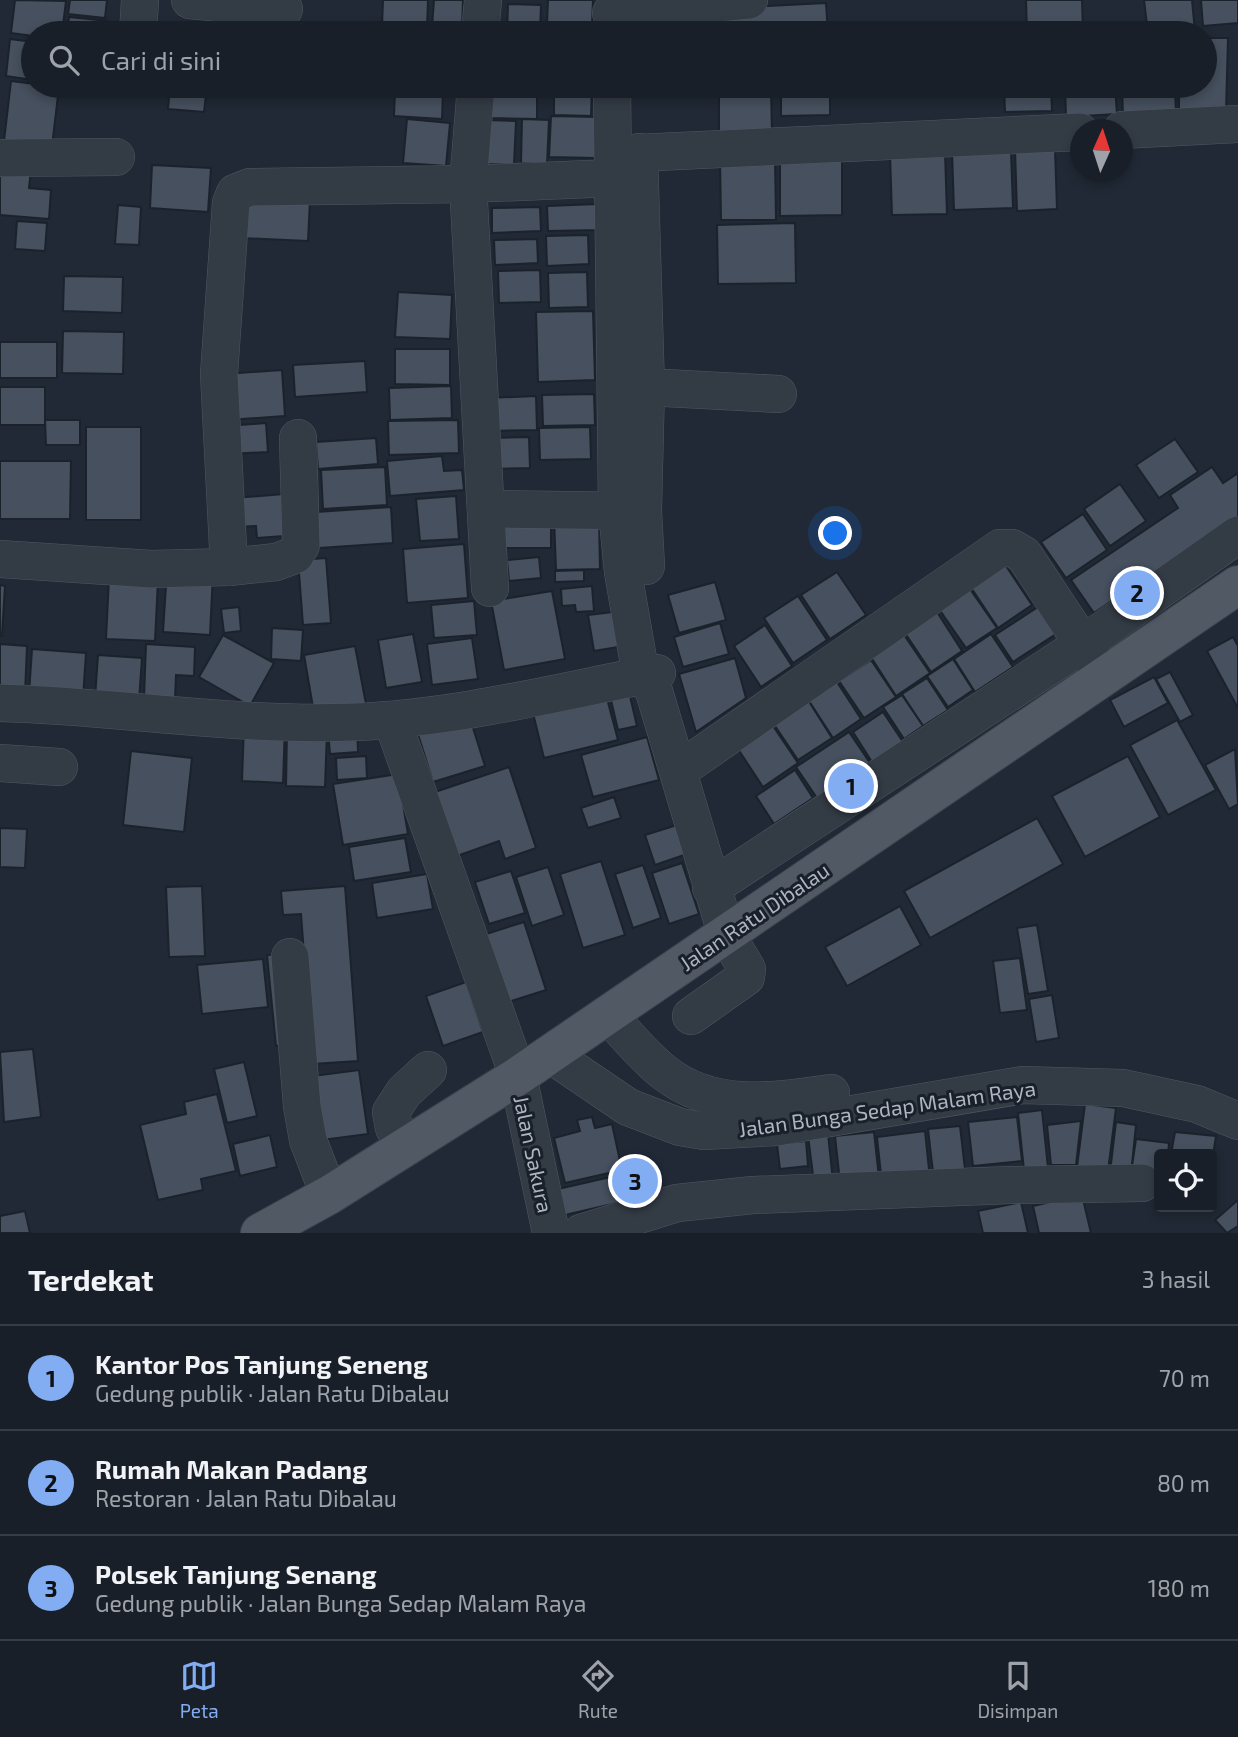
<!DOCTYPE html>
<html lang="id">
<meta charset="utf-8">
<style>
body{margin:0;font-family:"Exo 2",sans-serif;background:#252c34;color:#f1f3f6}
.controls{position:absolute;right:21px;bottom:21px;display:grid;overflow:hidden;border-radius:7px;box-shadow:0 4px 10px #0003}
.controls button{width:63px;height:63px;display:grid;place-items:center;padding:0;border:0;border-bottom:2px solid #363d45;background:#181f28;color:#f1f3f6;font:35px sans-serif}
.compass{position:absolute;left:1070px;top:119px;width:63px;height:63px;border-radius:50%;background:#181f28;box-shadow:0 4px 10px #0003;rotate:3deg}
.you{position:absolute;left:836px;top:534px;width:24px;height:24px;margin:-18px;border:5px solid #fff;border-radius:50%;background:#1a73e8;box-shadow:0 0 0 10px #1a73e833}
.badge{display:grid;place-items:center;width:46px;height:46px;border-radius:50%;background:#82adf2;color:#111;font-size:23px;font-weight:700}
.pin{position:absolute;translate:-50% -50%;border:4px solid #fff;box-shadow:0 2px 7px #0006}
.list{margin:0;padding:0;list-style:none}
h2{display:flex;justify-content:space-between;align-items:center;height:91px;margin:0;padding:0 28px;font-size:30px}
h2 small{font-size:23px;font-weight:400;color:#9fa2a8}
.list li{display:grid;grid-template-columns:46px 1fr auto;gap:21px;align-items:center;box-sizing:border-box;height:105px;padding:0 28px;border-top:2px solid #363d45}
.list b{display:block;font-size:26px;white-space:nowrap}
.list p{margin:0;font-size:23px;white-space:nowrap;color:#9fa2a8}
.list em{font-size:23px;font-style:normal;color:#9fa2a8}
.icon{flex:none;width:38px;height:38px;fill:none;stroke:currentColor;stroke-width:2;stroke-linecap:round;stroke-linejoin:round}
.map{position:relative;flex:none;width:1238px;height:1233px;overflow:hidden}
.search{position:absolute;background:#181f28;box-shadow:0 4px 10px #0003;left:21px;right:21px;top:21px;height:77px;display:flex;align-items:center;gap:18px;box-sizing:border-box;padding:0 24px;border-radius:38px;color:#9fa2a8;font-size:26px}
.sheet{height:406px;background:#181f28}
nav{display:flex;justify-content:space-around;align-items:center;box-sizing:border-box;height:98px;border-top:2px solid #363d45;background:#181f28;font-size:19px;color:#9fa2a8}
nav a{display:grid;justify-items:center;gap:4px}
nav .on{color:#82adf2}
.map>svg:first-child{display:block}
</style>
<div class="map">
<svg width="1238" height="1233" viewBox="0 0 1238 1233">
<rect width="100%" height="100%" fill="#202935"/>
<g fill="#46505e" stroke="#1b222c" stroke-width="2">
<path d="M15,0L66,1L62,33H33V36L11,33Z"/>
<path d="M70,0H107L105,18L68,14Z"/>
<path d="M383,0H428L427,28L382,26Z"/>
<path d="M434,0H463L462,28L432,27Z"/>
<path d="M548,0H593L592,25L547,23Z"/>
<path d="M1026,0H1082L1083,33H1027Z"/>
<path d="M1144,0H1192L1195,32L1148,33Z"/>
<path d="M1201,0H1238V23L1203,26Z"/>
<path d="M826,3L828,33H712L710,9Z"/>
<path d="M508,4L541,5L540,33H507Z"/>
<path d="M69,17L108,21L106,33H67Z"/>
<path d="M545,26L591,28L590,33H545Z"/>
<path d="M389,29L452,31V33H388Z"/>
<path d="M1205,38H1228L1226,112L1179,110V86H1205Z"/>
<path d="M10,39L33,42V80L6,76Z"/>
<path d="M11,81L59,87L52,146L4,141Z"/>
<path d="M170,86H207L204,112L168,109Z"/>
<path d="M396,86H453V91L396,89Z"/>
<path d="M488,86H537V119L488,118Z"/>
<path d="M554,86H592L591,116L554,115Z"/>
<path d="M719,86H771L772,134H719Z"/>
<path d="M781,86H830V115L781,116Z"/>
<path d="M1004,86H1051L1052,111L1005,112Z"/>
<path d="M1065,86H1115L1117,114L1066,117Z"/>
<path d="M1122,86H1175L1176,115L1123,117Z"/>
<path d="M395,89L443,92L442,119L394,116Z"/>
<path d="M551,116L597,117L595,158L549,157Z"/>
<path d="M407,119L450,123L446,166L403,163Z"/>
<path d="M522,119L549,120L547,164L521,163Z"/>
<path d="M486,120L516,121L514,165L485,164Z"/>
<path d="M1055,149L1057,209L1017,211L1015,150Z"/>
<path d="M1011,151L1013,208L954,210L952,152Z"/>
<path d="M945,152L947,214L892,215L890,154Z"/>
<path d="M775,157L776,220H721L720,158Z"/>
<path d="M0,158L32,160L29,188L51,190L49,219L0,215Z"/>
<path d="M842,159V215L780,216V160Z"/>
<path d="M152,165L211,168L208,212L150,208Z"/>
<path d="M244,195L310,199L308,241L242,238Z"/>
<path d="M598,204L599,230L548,231L547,206Z"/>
<path d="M118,205L141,207L139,245L115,244Z"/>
<path d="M540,207L541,231L492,233V208Z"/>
<path d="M17,221L47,223L45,251L15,249Z"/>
<path d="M795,223L796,283L718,284L717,225Z"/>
<path d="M588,235L589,264L547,266L546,236Z"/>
<path d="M537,239L538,263L495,265L494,240Z"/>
<path d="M540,270L541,302L499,303L498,271Z"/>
<path d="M587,272L588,307L549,308L548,273Z"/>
<path d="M64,276L123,277L122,313L63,311Z"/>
<path d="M398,292L452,295L450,339L395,337Z"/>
<path d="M593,311L595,380L538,382L536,312Z"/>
<path d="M63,331L124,332L123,374L62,373Z"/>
<rect x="0" y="342" width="57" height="36"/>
<path d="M395,349H450V385L395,384Z"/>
<path d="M365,361L367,392L295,397L293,365Z"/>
<path d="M282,370L285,416L227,420L224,374Z"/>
<path d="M451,386L452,418L390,420L389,388Z"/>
<rect x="0" y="387" width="45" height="38"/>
<path d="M594,394L595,425L543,426L542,395Z"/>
<path d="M536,396L537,430L489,431L487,398Z"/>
<path d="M45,420H80V445H46Z"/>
<path d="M458,420L459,453L389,455L388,421Z"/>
<path d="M266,423L268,452L228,454L226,426Z"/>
<rect x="86" y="427" width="55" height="93"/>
<path d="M590,427L591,459L540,460L539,428Z"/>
<path d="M529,437L530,468L487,469L486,438Z"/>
<path d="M376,438L378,464L318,469L316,442Z"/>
<path d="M1175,439L1198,472L1159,498L1136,465Z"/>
<path d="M442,456L444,471L462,470L464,490L390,496L387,461Z"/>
<path d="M0,461H71L70,519H0Z"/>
<path d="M385,467L387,505L323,509L321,470Z"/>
<path d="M1212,467L1223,483L1238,473V516L1094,613L1071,580L1178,508L1170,495Z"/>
<path d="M1120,484L1146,521L1110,546L1084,509Z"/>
<path d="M296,493L298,535L257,538L256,526L236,527L234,498Z"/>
<path d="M456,496L459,539L420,541L416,499Z"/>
<path d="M391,507L393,543L319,548L316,512Z"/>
<path d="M502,514H551V548H501Z"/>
<path d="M1083,514L1107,550L1066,578L1041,542Z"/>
<path d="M599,517L600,569L556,570L554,518Z"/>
<path d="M464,544L468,598L407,603L403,549Z"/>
<path d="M539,557L541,578L509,581L507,560Z"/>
<path d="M326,558L331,623L303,625L298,560Z"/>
<path d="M1004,563L1032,605L998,628L970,586Z"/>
<path d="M167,570L213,573L210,635L163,632Z"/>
<path d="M584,570V581L555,582V571Z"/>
<path d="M837,572L866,615L830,639L801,595Z"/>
<path d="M109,578L158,580L155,641L106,639Z"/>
<path d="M715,582L726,620L679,633L668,595Z"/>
<path d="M0,585L5,586L2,636H0Z"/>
<path d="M592,586L594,611L576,612L575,605L562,606L561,589Z"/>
<path d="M970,589L997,628L966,648L939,609Z"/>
<path d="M552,591L565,659L504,670L491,601Z"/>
<path d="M798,596L827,640L793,663L764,618Z"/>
<path d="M474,601L477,635L434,638L431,605Z"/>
<path d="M239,607L241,631L224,633L221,609Z"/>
<path d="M1038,607L1056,634L1013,662L995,635Z"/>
<path d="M613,612L618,647L594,651L588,615Z"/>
<path d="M937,612L962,651L931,672L905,633Z"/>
<path d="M720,623L729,654L683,667L674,637Z"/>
<path d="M765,625L792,666L761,687L734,646Z"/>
<path d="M272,628L303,630L301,661L271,659Z"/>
<path d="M902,632L930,673L896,696L869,654Z"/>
<path d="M413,634L422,682L386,688L378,640Z"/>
<path d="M991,634L1013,667L975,692L954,659Z"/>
<path d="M223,635L274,663L250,706L199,677Z"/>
<path d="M1233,637L1238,646V708L1207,651Z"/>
<path d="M472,638L478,679L432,685L427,644Z"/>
<path d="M0,644L27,646L25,694L0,692Z"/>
<path d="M146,644L195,647L194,676L176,675L175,700L144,698Z"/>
<path d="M355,646L366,704L314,713L304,655Z"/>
<path d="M32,649L86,653L83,698L29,694Z"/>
<path d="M98,655L142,658L139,701L95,698Z"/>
<path d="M735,658L746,698L696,732L679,674Z"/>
<path d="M953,659L973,690L948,707L927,676Z"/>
<path d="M871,660L896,697L864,718L839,681Z"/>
<path d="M1170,672L1193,715L1180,722L1156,679Z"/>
<path d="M1154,677L1168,703L1124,727L1110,700Z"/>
<path d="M927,678L948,710L923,726L902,694Z"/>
<path d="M837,682L861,719L833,738L809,701Z"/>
<path d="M604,687L618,740L544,758L531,705Z"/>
<path d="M629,692L637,726L618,730L610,696Z"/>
<path d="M902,695L923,726L904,739L883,707Z"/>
<path d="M808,700L832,738L798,760L773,723Z"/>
<path d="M468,712L485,766L433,782L416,728Z"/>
<path d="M883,712L903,742L872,762L853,732Z"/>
<path d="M769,720L798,763L763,787L734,743Z"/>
<path d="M1177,720L1216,790L1168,815L1130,745Z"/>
<path d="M244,725L285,726L283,783L242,781Z"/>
<path d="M357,728L358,752L330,754L328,730Z"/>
<path d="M287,730L327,731L325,787L286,786Z"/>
<path d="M849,732L870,763L817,798L796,767Z"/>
<path d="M647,737L659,780L593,797L581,755Z"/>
<path d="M1235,749L1238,804L1229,809L1205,765Z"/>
<path d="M131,751L192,758L184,832L123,825Z"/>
<path d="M366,756L367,778L337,780L336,758Z"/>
<path d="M1128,756L1160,817L1085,857L1052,796Z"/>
<path d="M509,767L536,848L505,859L499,841L457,856L435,792Z"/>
<path d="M795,770L813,798L774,824L756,796Z"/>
<path d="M398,774L408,834L343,845L333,784Z"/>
<path d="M614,797L621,818L588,828L581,808Z"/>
<path d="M1037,818L1063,864L930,938L904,891Z"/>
<path d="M677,825L687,854L655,865L645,835Z"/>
<path d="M0,828L27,829L25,868L0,867Z"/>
<path d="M405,838L411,872L354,881L349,847Z"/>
<path d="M601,861L625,935L583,948L560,874Z"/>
<path d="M682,863L699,914L669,924L652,873Z"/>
<path d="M643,865L661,918L633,928L615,874Z"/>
<path d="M548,867L564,915L532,926L516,877Z"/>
<path d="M511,871L525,913L489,924L475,882Z"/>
<path d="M427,874L433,909L377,918L372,883Z"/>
<path d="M202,886L205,956L169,957L166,887Z"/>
<path d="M345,886L358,1061L312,1064L301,914L283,915L281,891Z"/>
<path d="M900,906L921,945L847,986L825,947Z"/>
<path d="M524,922L546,990L505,1003L483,935Z"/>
<path d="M1037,925L1048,991L1028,994L1017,928Z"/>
<path d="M282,954L292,1045L276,1046L267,955Z"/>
<path d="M1020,958L1027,1010L1000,1013L993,961Z"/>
<path d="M263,959L268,1007L202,1014L197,965Z"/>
<path d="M466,982L483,1032L443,1046L426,996Z"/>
<path d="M1052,995L1059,1038L1036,1042L1029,999Z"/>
<path d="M33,1049L41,1117L4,1122L0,1052Z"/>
<path d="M244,1062L257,1116L227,1123L214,1069Z"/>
<path d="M359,1070L368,1134L322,1140L313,1076Z"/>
<path d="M217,1094L236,1171L201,1179L203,1190L158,1200L140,1125L186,1114L184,1102Z"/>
<path d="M1085,1104L1116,1108L1108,1171L1077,1167Z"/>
<path d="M1042,1110L1048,1168L1024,1170L1018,1113Z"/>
<path d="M592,1117L595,1128L612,1124L622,1170L565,1183L554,1138L580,1131L577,1120Z"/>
<path d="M1017,1117L1022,1161L973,1166L968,1122Z"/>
<path d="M1081,1121L1076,1165H1051L1047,1125Z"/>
<path d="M1116,1122L1136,1125L1131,1174L1110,1172Z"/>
<path d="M960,1126L966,1178L934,1181L928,1129Z"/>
<path d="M925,1131L930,1179L882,1184L877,1137Z"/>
<path d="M874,1132L879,1178L840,1182L835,1136Z"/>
<path d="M1175,1132L1216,1136L1212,1162V1154H1171Z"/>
<path d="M828,1134L833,1181L814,1183L808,1136Z"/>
<path d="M270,1135L277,1167L240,1176L233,1144Z"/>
<path d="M1136,1139L1169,1143L1168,1154H1159V1176L1131,1173Z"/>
<path d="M806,1141L808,1166L780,1169L777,1144Z"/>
<path d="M615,1176L621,1202L565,1215L558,1189Z"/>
<path d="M1082,1195L1091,1233H1039L1033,1206Z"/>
<path d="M1238,1200V1226L1227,1233L1215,1220Z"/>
<path d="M1021,1202L1028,1233H983L978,1211Z"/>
<path d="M25,1211L30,1233H0V1216Z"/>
</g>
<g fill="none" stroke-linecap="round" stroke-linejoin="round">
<defs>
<g id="minor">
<path d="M190,0L284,9"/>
<path d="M611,13L749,0"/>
<path d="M138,33L140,0"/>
<path d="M480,33L483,0"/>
<path d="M476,86L468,184L490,588"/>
<path d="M612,86L617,511L623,572L641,676L653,688L727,936L747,969L746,977L691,1016"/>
<path d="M1122,130L1238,124"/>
<path d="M639,152L646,387L643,511L646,566"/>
<path d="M615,154L1080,132"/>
<path d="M0,158L116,157"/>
<path d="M646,387L778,394"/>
<path d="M486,509L639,511"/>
<path d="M0,559L151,569L229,567L219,374L231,203L235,193L250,187L468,184L639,177"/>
<path d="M229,567L276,562L295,555L301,545L298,438"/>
<path d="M0,703C118,706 236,727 354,722C457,718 557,692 657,673"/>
<path d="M392,720L518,1076L551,1233"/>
<path d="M0,763L59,767"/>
<path d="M678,771L1000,548H1012L1024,555L1096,664"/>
<path d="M711,888L1083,644L1238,535"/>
<path d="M290,957L302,1106L308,1140L329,1195"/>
<path d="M608,1015C626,1034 644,1057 665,1073C713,1111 775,1101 831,1093"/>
<path d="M550,1054L628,1107L680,1127L704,1131L777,1127L1023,1085L1123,1088L1197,1104L1238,1121"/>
<path d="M407,1147L394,1128L391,1112L404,1092L428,1070"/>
<path d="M581,1233L677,1203L753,1195L1011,1185L1142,1183"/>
</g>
<path id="major" d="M260,1233L329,1195L518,1076L1238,585"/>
</defs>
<use href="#minor" stroke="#515863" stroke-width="38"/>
<use href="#major" stroke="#3d444f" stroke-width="40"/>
<use href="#minor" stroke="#333b45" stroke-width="37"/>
<use href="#major" stroke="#515965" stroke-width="38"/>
</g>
<g text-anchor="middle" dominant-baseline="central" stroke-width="6" stroke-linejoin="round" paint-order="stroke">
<g font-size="21" fill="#adb5c2" stroke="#19202a">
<text transform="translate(754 916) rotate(-34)">Jalan Ratu Dibalau</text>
<text transform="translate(887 1108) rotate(-8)">Jalan Bunga Sedap Malam Raya</text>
<text transform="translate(534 1154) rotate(78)">Jalan Sakura</text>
</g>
</g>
</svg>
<div class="controls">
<button><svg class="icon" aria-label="locate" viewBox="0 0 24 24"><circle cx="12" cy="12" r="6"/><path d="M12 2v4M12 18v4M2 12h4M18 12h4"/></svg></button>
</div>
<svg class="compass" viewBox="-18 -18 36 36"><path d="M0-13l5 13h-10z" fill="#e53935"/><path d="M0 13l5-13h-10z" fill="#9fa2a8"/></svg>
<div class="you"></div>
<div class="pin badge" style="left:851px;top:786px">1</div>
<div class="pin badge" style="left:1137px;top:593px">2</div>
<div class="pin badge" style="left:635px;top:1181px">3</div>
<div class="search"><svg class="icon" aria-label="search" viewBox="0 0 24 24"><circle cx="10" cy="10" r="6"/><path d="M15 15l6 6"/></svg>Cari di sini</div>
</div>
<section class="sheet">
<h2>Terdekat<small>3 hasil</small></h2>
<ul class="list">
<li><span class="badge">1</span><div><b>Kantor Pos Tanjung Seneng</b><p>Gedung publik · Jalan Ratu Dibalau</p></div><em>70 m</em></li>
<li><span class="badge">2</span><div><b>Rumah Makan Padang</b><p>Restoran · Jalan Ratu Dibalau</p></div><em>80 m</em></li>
<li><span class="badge">3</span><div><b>Polsek Tanjung Senang</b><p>Gedung publik · Jalan Bunga Sedap Malam Raya</p></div><em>180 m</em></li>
</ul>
</section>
<nav>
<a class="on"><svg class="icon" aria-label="map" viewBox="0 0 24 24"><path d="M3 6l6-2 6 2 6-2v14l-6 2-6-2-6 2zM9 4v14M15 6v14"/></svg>Peta</a>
<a><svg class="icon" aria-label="directions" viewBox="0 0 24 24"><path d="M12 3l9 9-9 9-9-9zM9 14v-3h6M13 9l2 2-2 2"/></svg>Rute</a>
<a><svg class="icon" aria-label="saved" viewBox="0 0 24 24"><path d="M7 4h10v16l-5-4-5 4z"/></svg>Disimpan</a>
</nav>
